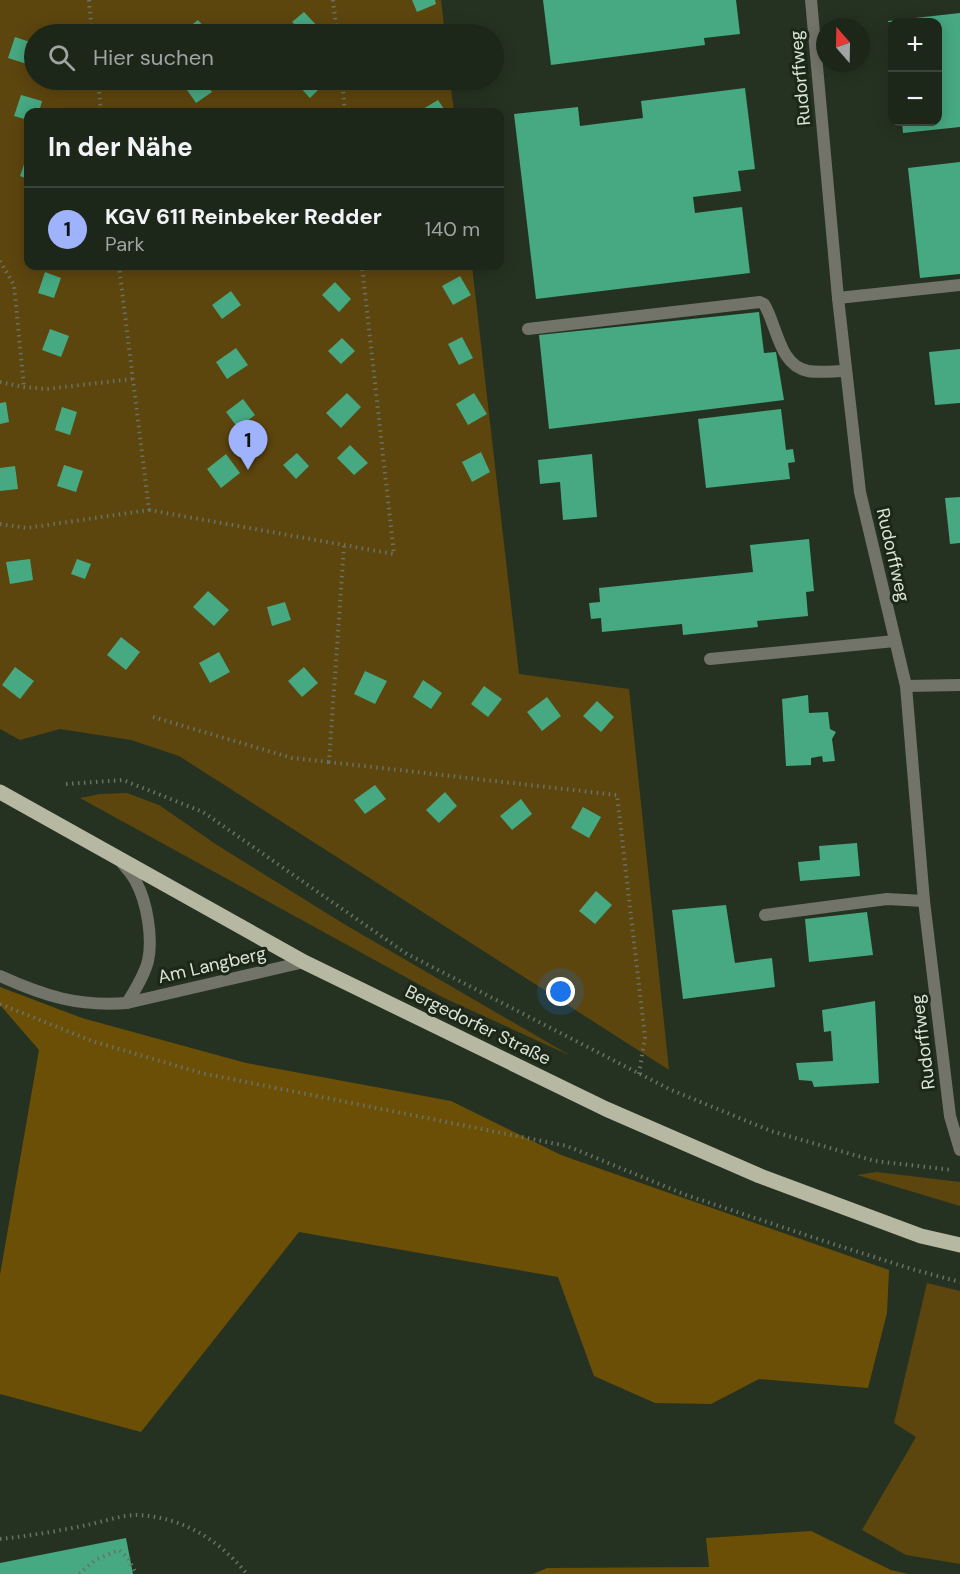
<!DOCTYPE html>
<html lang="de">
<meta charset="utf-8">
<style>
body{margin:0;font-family:"DM Sans",sans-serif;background:#293226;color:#f1f3f6}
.controls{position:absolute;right:18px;top:18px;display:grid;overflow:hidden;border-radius:12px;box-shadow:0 3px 15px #0003}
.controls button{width:54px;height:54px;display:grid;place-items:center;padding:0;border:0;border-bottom:2px solid #3a4338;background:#1c2619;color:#f1f3f6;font:30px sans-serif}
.compass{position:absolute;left:816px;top:18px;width:54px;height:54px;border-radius:50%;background:#1c2619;box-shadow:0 3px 15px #0003;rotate:340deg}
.you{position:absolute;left:561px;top:992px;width:21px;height:21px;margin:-15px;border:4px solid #fff;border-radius:50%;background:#1a73e8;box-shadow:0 0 0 9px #1a73e833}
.badge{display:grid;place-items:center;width:39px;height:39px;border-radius:50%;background:#9fb3fd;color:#111;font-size:20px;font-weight:700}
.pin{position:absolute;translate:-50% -50px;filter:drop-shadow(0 2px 3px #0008)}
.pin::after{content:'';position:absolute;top:32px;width:21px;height:18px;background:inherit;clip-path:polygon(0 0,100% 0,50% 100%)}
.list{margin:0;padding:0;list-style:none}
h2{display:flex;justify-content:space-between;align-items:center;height:78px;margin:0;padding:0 24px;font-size:26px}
h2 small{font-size:20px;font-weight:400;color:#a0a5a2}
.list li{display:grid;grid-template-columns:39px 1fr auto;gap:18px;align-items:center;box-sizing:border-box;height:84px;padding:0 24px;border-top:2px solid #3a4338}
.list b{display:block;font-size:22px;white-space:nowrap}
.list p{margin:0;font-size:20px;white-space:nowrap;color:#a0a5a2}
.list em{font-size:20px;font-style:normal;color:#a0a5a2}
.icon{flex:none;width:33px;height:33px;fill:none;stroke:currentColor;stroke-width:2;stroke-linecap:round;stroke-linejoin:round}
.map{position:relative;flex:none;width:960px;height:1574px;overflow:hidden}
.search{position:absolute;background:#1c2619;box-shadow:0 3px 15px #0003;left:24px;top:24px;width:480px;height:66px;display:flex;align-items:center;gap:15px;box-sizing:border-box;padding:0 21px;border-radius:33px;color:#a0a5a2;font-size:22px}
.panel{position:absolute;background:#1c2619;box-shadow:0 3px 15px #0003;left:24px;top:108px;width:480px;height:162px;border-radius:12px}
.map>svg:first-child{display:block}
</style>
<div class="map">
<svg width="960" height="1574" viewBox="0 0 960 1574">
<rect width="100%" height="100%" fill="#253221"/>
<g fill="#5d450e">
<path d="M0,0H441L445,34H34V80H450L454,112H28V266H472L519,674L629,689L669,1070L179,756L131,740L60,729L20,740L0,729Z"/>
<path d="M127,793L159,805L217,845L344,924L571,1056L442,997L80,798L100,794Z"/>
<path d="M877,1172L960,1182V1206L857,1175Z"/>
<path d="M927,1283L960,1291V1564L906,1555L862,1530L916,1437L894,1423Z"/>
</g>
<g fill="#6c4f07">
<path d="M0,987L82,1018L246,1063L451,1101L561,1155L889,1270L887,1313L868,1388L759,1379L711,1404L655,1403L594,1376L558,1277L299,1232L141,1432L0,1394V1275L39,1050L0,1005Z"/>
<path d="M811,1531L891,1570L908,1574H533L547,1568L709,1567L706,1538Z"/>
</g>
<g fill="#46a982">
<path d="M412,0H435L436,4L417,12Z"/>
<path d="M543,0H736L740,34L704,38L705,45L551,65Z"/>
<path d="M304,12L322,31L318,34H304L292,22Z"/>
<path d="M960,13V127L903,133L902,122H938V22H888V21Z"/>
<path d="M198,20L210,34H180Z"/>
<path d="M15,37L33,43L27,64L8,58Z"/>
<path d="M195,80H203L212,92L196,103L185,87Z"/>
<path d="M295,80H323L326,82L310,98L294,81Z"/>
<path d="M745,88L755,169L738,171L741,191L693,197L695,213L742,207L750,273L536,299L514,114L578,107L580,126L643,118L641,101Z"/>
<path d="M21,95L42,101L39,112H28V120L14,116Z"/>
<path d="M438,100L446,112H418Z"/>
<path d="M28,153V179L20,176Z"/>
<path d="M960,162V274L920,278L908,168Z"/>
<path d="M45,272L61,278L54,298L38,293Z"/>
<path d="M460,276L471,295L453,305L442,286Z"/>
<path d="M335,282L351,299L339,312L322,295Z"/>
<path d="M231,291L241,305L222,319L212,305Z"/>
<path d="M759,312L764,353L776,352L784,400L549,429L539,335Z"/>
<path d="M50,329L69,336L61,357L42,350Z"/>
<path d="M462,337L473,358L459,365L448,344Z"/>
<path d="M342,338L355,351L341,364L328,351Z"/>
<path d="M236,348L248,365L227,379L216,362Z"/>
<path d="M960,349V403L935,405L929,352Z"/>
<path d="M347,393L361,407L341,428L326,413Z"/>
<path d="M474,393L487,414L468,425L456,404Z"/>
<path d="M243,399L255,415L238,428L226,412Z"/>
<path d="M6,402L9,422L0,424V403Z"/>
<path d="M62,407L77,412L70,435L55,430Z"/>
<path d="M781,409L786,450L793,449L795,462L788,463L790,479L706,488L698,419Z"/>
<path d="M350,445L368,463L354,475L337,458Z"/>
<path d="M481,452L490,472L472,482L462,462Z"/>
<path d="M297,453L309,466L296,479L283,465Z"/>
<path d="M226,454L240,473L221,488L207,469Z"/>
<path d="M592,454L597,517L563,520L560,482L540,484L538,460Z"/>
<path d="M64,465L83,471L76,492L57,486Z"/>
<path d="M15,466L18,489L0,491V468Z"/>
<path d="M960,497V543L950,544L945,498Z"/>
<path d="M809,539L814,591L806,592L808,616L757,621L758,627L683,635L682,624L602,632L601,618L591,619L589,603L600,602L599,588L753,572L750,545Z"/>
<path d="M30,559L33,580L10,584L6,562Z"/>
<path d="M77,559L91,564L85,579L71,574Z"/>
<path d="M208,591L229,610L214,626L193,607Z"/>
<path d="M285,602L291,620L272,626L267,607Z"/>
<path d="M121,637L140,652L126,670L107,655Z"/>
<path d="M219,652L230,672L210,683L199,663Z"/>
<path d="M15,667L34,681L20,699L2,685Z"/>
<path d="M304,667L318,683L302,697L288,681Z"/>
<path d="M365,671L387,681L375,704L354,694Z"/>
<path d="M423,680L442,693L431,709L413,697Z"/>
<path d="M484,686L502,699L488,717L471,704Z"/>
<path d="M808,695L809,713L828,712L830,729L836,732L832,739L835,761L823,762L822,756L811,758V765L786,766L782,699Z"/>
<path d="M547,697L561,716L542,731L527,712Z"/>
<path d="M597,701L614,717L601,732L583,716Z"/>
<path d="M375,785L386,799L365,814L354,800Z"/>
<path d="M445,792L457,806L439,823L426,810Z"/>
<path d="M521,799L532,814L512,830L500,816Z"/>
<path d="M583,807L601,817L589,838L571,828Z"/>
<path d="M857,843L860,876L800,881L798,862L820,860L819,846Z"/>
<path d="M596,891L612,905L595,924L579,911Z"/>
<path d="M726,905L735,963L772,958L775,987L683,999L672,910Z"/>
<path d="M867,912L873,955L809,962L805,919Z"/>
<path d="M875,1001L879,1083L814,1087L812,1081L799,1080L796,1063L833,1061L831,1031L824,1032L822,1010Z"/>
<path d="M126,1538L133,1574H0V1563Z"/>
</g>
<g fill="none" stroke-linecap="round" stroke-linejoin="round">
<g stroke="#687364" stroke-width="4" stroke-dasharray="1.5 4.5" stroke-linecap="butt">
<path d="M89,0L92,34"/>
<path d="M333,0L337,34"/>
<path d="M98,80L101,112"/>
<path d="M342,80L345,112"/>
<path d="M0,261L14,285L24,387"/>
<path d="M0,382L24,387L47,389L132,379"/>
<path d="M149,510L394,554L362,266"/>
<path d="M0,524L27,528L149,510L119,266"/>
<path d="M344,546L329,762L617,795L645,1037L639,1074"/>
<path d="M153,717L292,758L329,762"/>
<path d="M66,784L123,780L203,812L407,954L669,1089L771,1131L875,1161L952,1170"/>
<path d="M0,1004L92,1041L201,1073L567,1146L686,1195L827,1242L915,1270L960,1282"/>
<path d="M0,1539C29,1536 58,1531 87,1525C102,1522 121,1515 137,1515C183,1517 219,1540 247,1574"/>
<path d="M79,1574L95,1560L119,1550L128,1558L136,1574"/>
</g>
<g stroke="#727369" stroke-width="12">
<path d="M838,298L960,285"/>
<path d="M528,329L760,302L764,304C777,325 779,366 808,371C820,373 834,371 846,371"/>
<path d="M710,659L895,641"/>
<path d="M765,915L887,899L924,901"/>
</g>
<g stroke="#727369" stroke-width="12">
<path d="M811,0L838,298L860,492L906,686L924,901L950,1116L960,1150"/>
<path d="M906,686L960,685"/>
<path d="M122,863C127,869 133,875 136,882C147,902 153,938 148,961C144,976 135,990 127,1003"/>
<path d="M0,976C44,996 79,1007 127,1003L304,962"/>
</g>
<path stroke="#b7b8a2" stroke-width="15" d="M0,792L304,962L606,1109L760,1176L921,1236L960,1245"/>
</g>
<g text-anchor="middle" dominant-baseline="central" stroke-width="6" stroke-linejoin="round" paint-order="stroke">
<g font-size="18" fill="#dce5d9" stroke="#1c2817">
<text transform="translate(800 78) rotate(-95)">Rudorffweg</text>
<text transform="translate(893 555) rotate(77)">Rudorffweg</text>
<text transform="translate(212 965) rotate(-13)">Am Langberg</text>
<text transform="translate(478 1025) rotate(26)">Bergedorfer Straße</text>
<text transform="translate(923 1042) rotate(-97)">Rudorffweg</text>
</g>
</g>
</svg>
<div class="controls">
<button>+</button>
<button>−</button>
</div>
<svg class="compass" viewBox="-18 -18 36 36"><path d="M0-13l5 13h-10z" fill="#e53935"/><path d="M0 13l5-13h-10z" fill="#a0a5a2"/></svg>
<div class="you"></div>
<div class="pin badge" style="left:248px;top:470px">1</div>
<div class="search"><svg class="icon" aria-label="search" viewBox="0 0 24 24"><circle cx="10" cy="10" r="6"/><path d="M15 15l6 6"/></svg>Hier suchen</div>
<section class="panel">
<h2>In der Nähe<small></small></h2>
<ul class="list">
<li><span class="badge">1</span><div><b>KGV 611 Reinbeker Redder</b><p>Park</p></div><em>140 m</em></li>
</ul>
</section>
</div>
